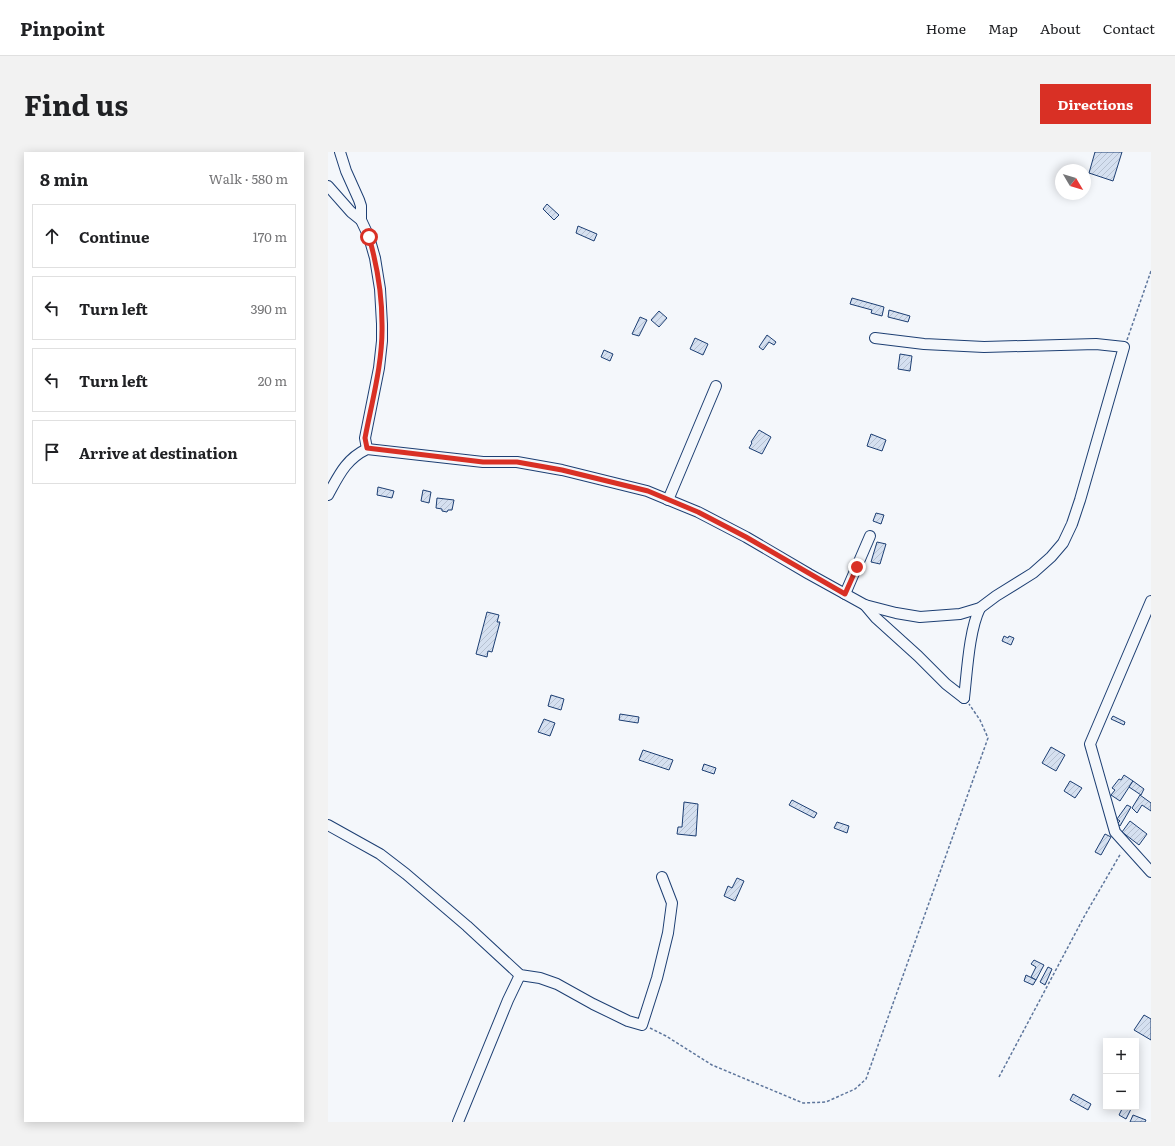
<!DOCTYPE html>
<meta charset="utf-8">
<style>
body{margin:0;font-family:Literata,serif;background:#f2f2f2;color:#202124}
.controls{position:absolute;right:12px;bottom:12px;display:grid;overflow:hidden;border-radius:0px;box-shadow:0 2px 10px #0003}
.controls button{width:36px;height:36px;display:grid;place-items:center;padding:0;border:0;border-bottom:1px solid #e0e0e0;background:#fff;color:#202124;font:20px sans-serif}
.compass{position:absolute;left:727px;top:12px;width:36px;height:36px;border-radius:50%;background:#fff;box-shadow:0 2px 10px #0003;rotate:128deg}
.stop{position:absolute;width:12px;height:12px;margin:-9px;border:3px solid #d93025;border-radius:50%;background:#fff}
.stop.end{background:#d93025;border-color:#fff;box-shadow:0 1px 4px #0008}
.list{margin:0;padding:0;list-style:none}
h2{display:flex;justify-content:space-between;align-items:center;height:52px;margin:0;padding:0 16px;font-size:17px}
h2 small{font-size:13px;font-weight:400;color:#757577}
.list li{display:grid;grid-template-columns:26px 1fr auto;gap:12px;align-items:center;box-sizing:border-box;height:64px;margin:0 8px 8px;padding:0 8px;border:1px solid #e0e0e0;border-radius:0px}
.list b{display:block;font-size:15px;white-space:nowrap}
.list em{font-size:13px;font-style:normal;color:#757577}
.icon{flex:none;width:22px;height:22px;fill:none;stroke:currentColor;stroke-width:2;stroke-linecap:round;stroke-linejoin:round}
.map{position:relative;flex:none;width:823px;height:970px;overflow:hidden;border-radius:0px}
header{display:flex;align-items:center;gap:24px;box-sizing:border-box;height:56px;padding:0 20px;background:#fff;border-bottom:1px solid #e0e0e0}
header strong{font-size:19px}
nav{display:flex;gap:22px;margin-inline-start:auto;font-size:14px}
.intro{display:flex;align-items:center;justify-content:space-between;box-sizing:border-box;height:96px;padding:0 24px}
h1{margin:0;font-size:28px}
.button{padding:10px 18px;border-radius:0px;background:#d93025;color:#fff;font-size:14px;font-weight:700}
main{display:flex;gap:24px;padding:0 24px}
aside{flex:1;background:#fff;border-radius:0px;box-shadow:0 2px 10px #0003}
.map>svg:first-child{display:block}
</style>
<header>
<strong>Pinpoint</strong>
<nav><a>Home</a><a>Map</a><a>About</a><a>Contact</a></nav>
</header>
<div class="intro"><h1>Find us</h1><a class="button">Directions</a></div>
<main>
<aside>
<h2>8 min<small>Walk · 580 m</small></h2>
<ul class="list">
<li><svg class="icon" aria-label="ahead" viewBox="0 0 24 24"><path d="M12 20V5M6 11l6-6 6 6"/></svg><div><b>Continue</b></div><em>170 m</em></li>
<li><svg class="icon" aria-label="left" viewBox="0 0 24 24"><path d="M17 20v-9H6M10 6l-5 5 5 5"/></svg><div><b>Turn left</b></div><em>390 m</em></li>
<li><svg class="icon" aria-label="left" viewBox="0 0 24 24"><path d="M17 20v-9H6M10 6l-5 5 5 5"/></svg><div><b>Turn left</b></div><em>20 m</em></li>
<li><svg class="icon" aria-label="arrive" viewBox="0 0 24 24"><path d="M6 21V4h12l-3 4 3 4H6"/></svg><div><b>Arrive at destination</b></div></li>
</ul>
</aside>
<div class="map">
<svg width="823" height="970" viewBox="0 0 823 970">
<defs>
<pattern id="building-hatch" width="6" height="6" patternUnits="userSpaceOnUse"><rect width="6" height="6" fill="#d5e0f0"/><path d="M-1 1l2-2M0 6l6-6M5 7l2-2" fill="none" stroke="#b6c1d1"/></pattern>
</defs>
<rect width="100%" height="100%" fill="#f4f7fb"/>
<g fill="url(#building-hatch)" stroke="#1d3f73">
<path d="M767,0H794L785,29L761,21Z"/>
<path d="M219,52L231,63L226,68L215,57Z"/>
<path d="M250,74L269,82L266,89L248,81Z"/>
<path d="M524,146L556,155L554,164L543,161L544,158L522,152Z"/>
<path d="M561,158L582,164L580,170L560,165Z"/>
<path d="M331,159L339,166L331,175L323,168Z"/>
<path d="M312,165L319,168L311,184L304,182Z"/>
<path d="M439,183L448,190L446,193L441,190L435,198L431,195Z"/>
<path d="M367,186L380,192L375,203L362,197Z"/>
<path d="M276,198L285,202L282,209L273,205Z"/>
<path d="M572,202L584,204L582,219L570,217Z"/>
<path d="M431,278L443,285L434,302L421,296L424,291L423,290Z"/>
<path d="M543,282L558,288L554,299L539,294Z"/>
<path d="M50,335L66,339L64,346L49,343Z"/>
<path d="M95,338L103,340L101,351L93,349Z"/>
<path d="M109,346L126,348L124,358H120L119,360L114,359V357L108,356Z"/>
<path d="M548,361L556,363L553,372L545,369Z"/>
<path d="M549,390L558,392L552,412L543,410Z"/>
<path d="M159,460L171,463L169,470H172L164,500L160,499L159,505L148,502Z"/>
<path d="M676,484L680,486L681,484L686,486L683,493L674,489Z"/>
<path d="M223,543L236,547L233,558L220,554Z"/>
<path d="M292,562L311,565L310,571L291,568Z"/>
<path d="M785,564L797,570L796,573L783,567Z"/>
<path d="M216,567L227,571L222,584L210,580Z"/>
<path d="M723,595L737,603L728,619L714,611Z"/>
<path d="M315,598L345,608L341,618L311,608Z"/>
<path d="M376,612L388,616L386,622L374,618Z"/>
<path d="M796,623L805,629L792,649L783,643L787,638L784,636L791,627L793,628Z"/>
<path d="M742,629L754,636L747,646L736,639Z"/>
<path d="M805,629L816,637L813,643L801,635Z"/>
<path d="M812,643L823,651V659L814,653L809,661L804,656Z"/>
<path d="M464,648L489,661L486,666L461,653Z"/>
<path d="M356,650L370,652L368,684L349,682L350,675H354Z"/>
<path d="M799,653L803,655L792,674L789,672L792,669L789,667Z"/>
<path d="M802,669L819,682L811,693L794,680Z"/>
<path d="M509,670L521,674L519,681L506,676Z"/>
<path d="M777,682L783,685L773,703L767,700Z"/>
<path d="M409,726L416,729L407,749L396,744L400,734L404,736Z"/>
<path d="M706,808L716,813L708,828L703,825L708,815L703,812Z"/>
<path d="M720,815L724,817L717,833L712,830Z"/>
<path d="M698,823L708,828L705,833L696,829Z"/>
<path d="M816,863L823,867V888L806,878Z"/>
<path d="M745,942L763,952L760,958L742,948Z"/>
<path d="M795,955H804L798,967L791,963Z"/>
<path d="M805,963L818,968L817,970H802Z"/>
</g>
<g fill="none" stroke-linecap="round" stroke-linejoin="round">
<defs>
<g id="minor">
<path d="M12,0L18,19L31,48L33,54V68L41,85L47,106L52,137L54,172V189L51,216L37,286L39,297"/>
<path d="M0,34L23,60L33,68"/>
<path d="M0,343C11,323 18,307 39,297L155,310H189L234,318L319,339L370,360L418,385L481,422L537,453L568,461L592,465L632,462L652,456L668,444L705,421L723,405L735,391L744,372L752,348L796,195L768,192L656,195L596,192L547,186"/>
<path d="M340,348L388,234"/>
<path d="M517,442L542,384"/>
<path d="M823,449L762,592L787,680L823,720"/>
<path d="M537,453L548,466L590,504L618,532L636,546"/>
<path d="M636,546C639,521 641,478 652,456"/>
<path d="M0,673L52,702L78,722L139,774L192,823L212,826L229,832L265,852L300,869L314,873L329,826L340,781L344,751L334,725"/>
<path d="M130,970L180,848L192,823"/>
</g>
</defs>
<use href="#minor" stroke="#1d3f73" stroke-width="12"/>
<g stroke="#5e769c" stroke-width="1.5" stroke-dasharray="3 2" stroke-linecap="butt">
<path d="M799,188L823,119"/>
<path d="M322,876L338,884L384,913L475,951L498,950L527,937L538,927L660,586L652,568L641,552"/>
<path d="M671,925L757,763L793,701"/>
</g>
<use href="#minor" stroke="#f4f7fb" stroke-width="10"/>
</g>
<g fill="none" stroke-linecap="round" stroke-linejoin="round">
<path stroke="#d93025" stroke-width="5" d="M41,85C49,113 54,142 54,172C55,210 44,249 37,286L39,296L155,310H189L234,318L320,339L370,360L418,385L517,442L529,415"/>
</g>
</svg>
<div class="controls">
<button>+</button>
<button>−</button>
</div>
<svg class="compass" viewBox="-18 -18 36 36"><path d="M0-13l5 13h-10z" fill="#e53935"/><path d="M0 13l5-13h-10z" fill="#757577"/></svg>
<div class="stop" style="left:41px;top:85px"></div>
<div class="stop end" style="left:529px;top:415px"></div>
</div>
</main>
